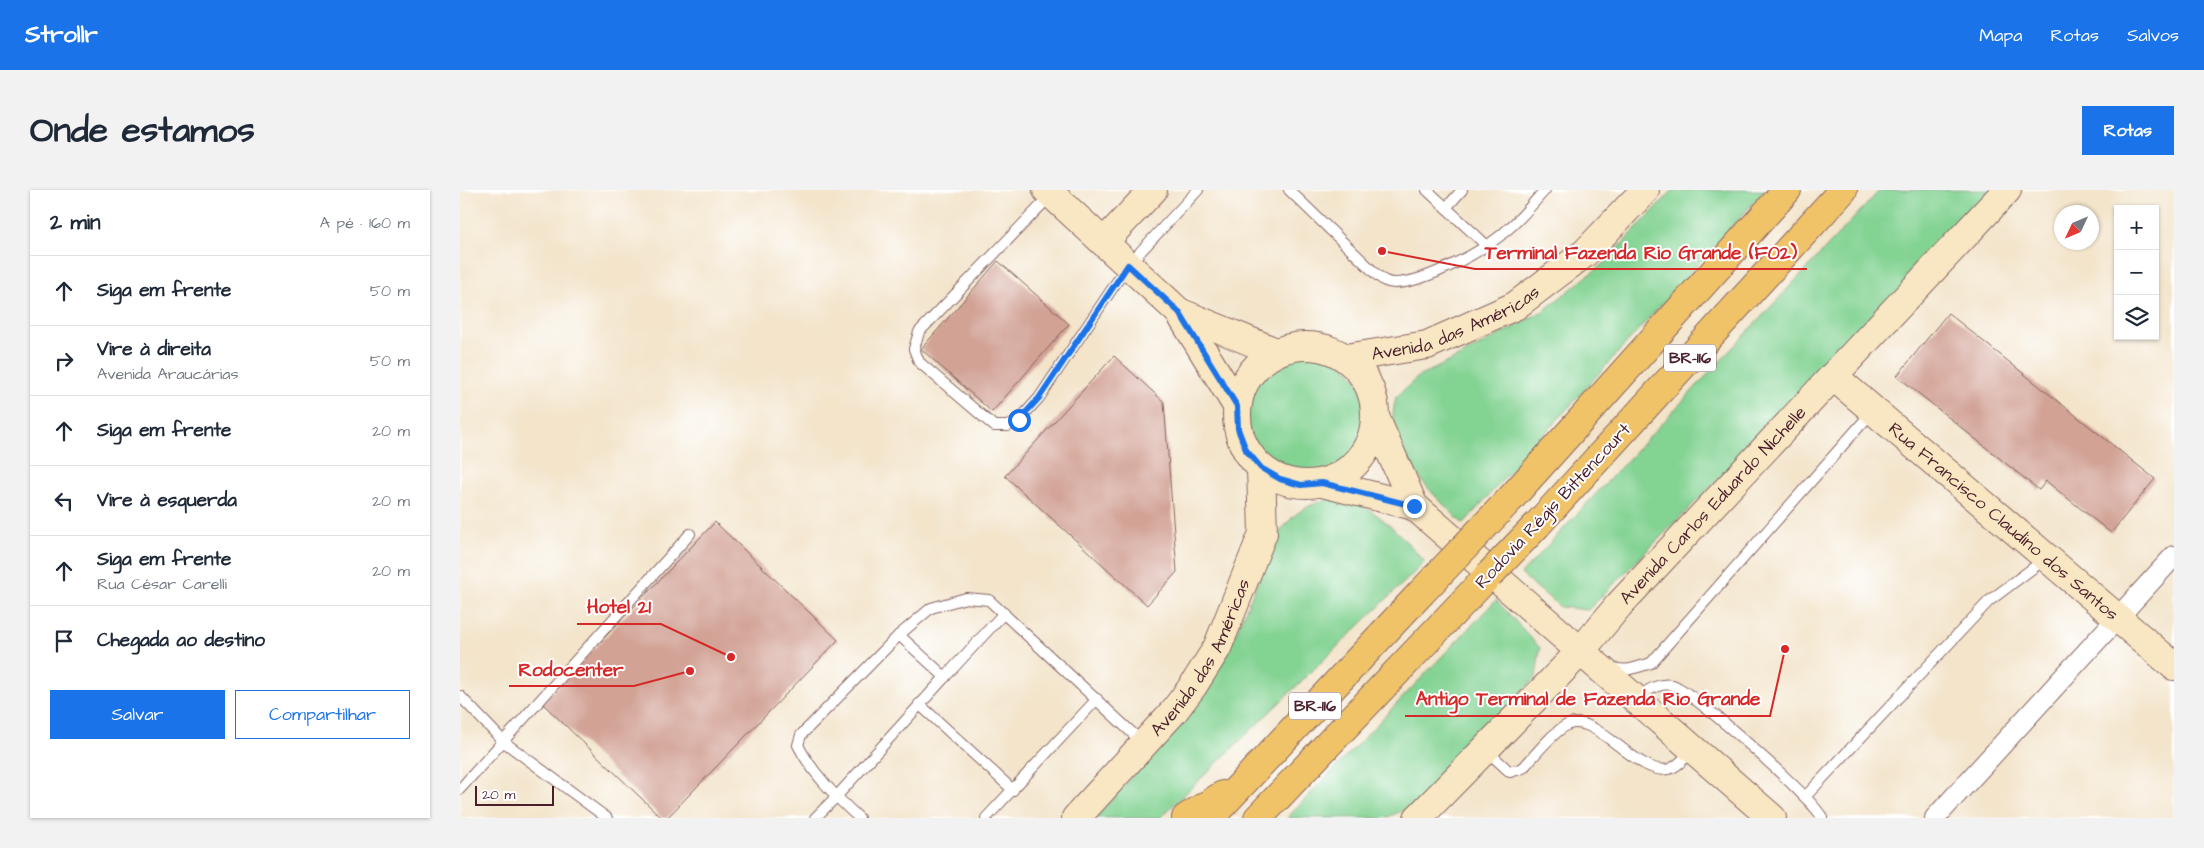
<!DOCTYPE html>
<html lang="pt">
<meta charset="utf-8">
<style>
body{margin:0;font-family:"Architects Daughter",sans-serif;background:#f2f2f3;color:#1f2937}
.controls{position:absolute;right:15px;top:15px;display:grid;overflow:hidden;border-radius:0px;box-shadow:0 1px 4px #0004}
.controls button{width:45px;height:45px;display:grid;place-items:center;padding:0;border:0;border-bottom:1px solid #e0e1e3;background:#fff;color:#1f2937;font:25px sans-serif}
.compass{position:absolute;left:1594px;top:15px;width:45px;height:45px;border-radius:50%;background:#fff;box-shadow:0 1px 4px #0004;rotate:226deg}
.scale{position:absolute;left:15px;bottom:12px;width:79px;box-sizing:border-box;padding-left:5px;border:2px solid #4a1f2b;border-top:0;font-size:14px;line-height:18px;white-space:nowrap;color:#4a1f2b;-webkit-text-stroke:4px #fff;paint-order:stroke}
.stop{position:absolute;width:15px;height:15px;margin:-11px;border:4px solid #1a73e8;border-radius:50%;background:#fff}
.stop.end{background:#1a73e8;border-color:#fff;box-shadow:0 1px 5px #0008}
.list{margin:0;padding:0;list-style:none}
h2{display:flex;justify-content:space-between;align-items:center;height:65px;margin:0;padding:0 20px;font-size:21px}
h2 small{font-size:16px;font-weight:400;color:#747a83}
.list li{display:grid;grid-template-columns:32px 1fr auto;gap:15px;align-items:center;box-sizing:border-box;height:70px;padding:0 20px;border-top:1px solid #e0e1e3}
.list b{display:block;font-size:19px;white-space:nowrap}
.list p{margin:0;font-size:16px;white-space:nowrap;color:#747a83}
.list em{font-size:16px;font-style:normal;color:#747a83}
.actions{display:flex;gap:10px;padding:15px 20px}
.actions a{flex:1;padding:11px 0;border:1px solid #1a73e8;border-radius:0px;text-align:center;font-size:18px;color:#1a73e8}
.actions .main{background:#1a73e8;color:#fff}
.icon{flex:none;width:28px;height:28px;fill:none;stroke:currentColor;stroke-width:2;stroke-linecap:round;stroke-linejoin:round}
.map{position:relative;flex:none;width:1714px;height:628px;overflow:hidden;border-radius:0px}
header{display:flex;align-items:center;gap:30px;box-sizing:border-box;height:70px;padding:0 25px;background:#1a73e8;color:#fff}
header strong{font-size:24px}
nav{display:flex;gap:28px;margin-inline-start:auto;font-size:18px}
.intro{display:flex;align-items:center;justify-content:space-between;box-sizing:border-box;height:120px;padding:0 30px}
h1{margin:0;font-size:35px}
.button{padding:12px 22px;border-radius:0px;background:#1a73e8;color:#fff;font-size:18px;font-weight:700}
main{display:flex;gap:30px;padding:0 30px}
aside{flex:1;background:#fff;border-radius:0px;box-shadow:0 1px 4px #0004}
.map>svg:first-child{display:block}
</style>
<header>
<strong>Strollr</strong>
<nav><a>Mapa</a><a>Rotas</a><a>Salvos</a></nav>
</header>
<div class="intro"><h1>Onde estamos</h1><a class="button">Rotas</a></div>
<main>
<aside>
<h2>2 min<small>A pé · 160 m</small></h2>
<ul class="list">
<li><svg class="icon" aria-label="ahead" viewBox="0 0 24 24"><path d="M12 20V5M6 11l6-6 6 6"/></svg><div><b>Siga em frente</b></div><em>50 m</em></li>
<li><svg class="icon" aria-label="right" viewBox="0 0 24 24"><path d="M7 20v-9h11M14 6l5 5-5 5"/></svg><div><b>Vire à direita</b><p>Avenida Araucárias</p></div><em>50 m</em></li>
<li><svg class="icon" aria-label="ahead" viewBox="0 0 24 24"><path d="M12 20V5M6 11l6-6 6 6"/></svg><div><b>Siga em frente</b></div><em>20 m</em></li>
<li><svg class="icon" aria-label="left" viewBox="0 0 24 24"><path d="M17 20v-9H6M10 6l-5 5 5 5"/></svg><div><b>Vire à esquerda</b></div><em>20 m</em></li>
<li><svg class="icon" aria-label="ahead" viewBox="0 0 24 24"><path d="M12 20V5M6 11l6-6 6 6"/></svg><div><b>Siga em frente</b><p>Rua César Carelli</p></div><em>20 m</em></li>
<li><svg class="icon" aria-label="arrive" viewBox="0 0 24 24"><path d="M6 21V4h12l-3 4 3 4H6"/></svg><div><b>Chegada ao destino</b></div></li>
</ul>
<div class="actions"><a class="main">Salvar</a><a>Compartilhar</a></div>
</aside>
<div class="map">
<svg width="1714" height="628" viewBox="0 0 1714 628">
<rect width="100%" height="100%" fill="#fff"/>
<filter id="ink" filterUnits="userSpaceOnUse"><feTurbulence type="fractalNoise" baseFrequency=".02" numOctaves="2"/><feDisplacementMap in="SourceGraphic" scale="10" xChannelSelector="R" yChannelSelector="G"/><feConvolveMatrix kernelMatrix="1 2 1 2 8 2 1 2 1" color-interpolation-filters="sRGB"/></filter>
<filter id="wash" filterUnits="userSpaceOnUse"><feTurbulence type="fractalNoise" baseFrequency=".0096" numOctaves="4" result="noise"/><feDisplacementMap in="SourceGraphic" scale="20" xChannelSelector="R" yChannelSelector="G"/><feGaussianBlur stdDeviation="1.12" result="paint"/><feColorMatrix in="noise" values="0 0 0 0 0 0 0 0 0 0 0 0 0 0 0 0 0 1.4 0 .05"/><feComposite in="paint" operator="in"/></filter>
<g filter="url(#wash)">
<rect width="100%" height="100%" fill="#f3e4ca"/>
<g fill="#83d393" stroke="#66795f">
<path d="M1213,0H1305L1003,334C977,308 938,272 933,234C932,225 934,216 936,207L958,187L1012,160L1083,121L1144,73Z"/>
<path d="M1420,0H1534L1369,178L1128,420L1100,417L1061,384Z"/>
<circle cx="846" cy="225" r="62"/>
<path d="M883,307C918,319 941,345 965,372L700,628H635L729,523L748,498L773,450L816,348C834,320 850,312 883,307Z"/>
<path d="M1036,410L1080,458L1076,487L959,614L925,628H827Z"/>
</g>
<g id="blocks">
<g fill="#d2a295">
<path d="M538,71L609,134L532,222L461,159Z"/>
<path d="M1488,123L1695,289L1651,343L1586,291L1579,300L1437,186Z"/>
<path d="M654,166L704,212L717,382L687,415L545,286Z"/>
<path d="M255,332L378,450L207,628H202L82,513Z"/>
</g>
</g>
</g>
<g filter="url(#ink)">
<use href="#blocks" fill-opacity="0" stroke="#856463" stroke-width="1"/>
<g fill="none" stroke-linecap="round" stroke-linejoin="round">
<defs>
<g id="lane">
<path d="M829,0L917,85C923,90 927,93 934,93C965,93 1026,60 1048,39C1062,28 1073,13 1085,0"/>
<path d="M967,0L1026,55"/>
<path d="M591,5L459,142L454,159L459,172L534,236H548L559,230L579,208L668,75L738,0"/>
<path d="M986,18L1002,0"/>
<path d="M1152,477C1165,483 1178,477 1191,473L1412,222"/>
<path d="M485,487L544,423"/>
<path d="M0,506L44,552L147,628"/>
<path d="M1177,507C1187,501 1199,492 1212,495C1229,498 1357,612 1362,628"/>
<path d="M459,514L553,600"/>
<path d="M1026,560L1050,582L1063,578C1074,566 1093,542 1107,535C1137,521 1177,587 1209,579C1219,576 1225,567 1232,560"/>
<path d="M0,599L230,344"/>
<path d="M1345,607L1529,411L1585,369"/>
<path d="M355,628L376,607L485,487L439,445"/>
<path d="M399,628C376,607 352,583 338,555L341,545L439,445L471,418L506,408L529,410L683,553"/>
<path d="M526,628L637,509"/>
</g>
<path id="street" d="M1475,628L1714,366"/>
<g id="secondary">
<path d="M587,0L719,122L777,216"/>
<path d="M644,52L693,0"/>
<path d="M719,122L816,162"/>
<circle cx="846" cy="225" r="69"/>
<path id="s1" d="M886,168L967,155L1055,116L1125,63L1185,0"/>
<path id="s2" d="M1373,186L1714,476"/>
<path d="M916,229L954,316L1312,628"/>
<path d="M862,293L954,316"/>
<path id="s3" d="M616,628L714,521L733,496L757,458L803,343L801,278"/>
<path id="s4" d="M958,628L1120,462L1159,415L1547,0"/>
</g>
<g id="highway">
<path d="M1052,307L1327,0"/>
<path d="M1077,335L1383,0"/>
<path d="M726,628L763,605"/>
<path d="M750,628L960,404"/>
<path d="M798,628L1029,385"/>
</g>
</defs>
<use href="#lane" stroke="#856463" stroke-width="12"/>
<use href="#street" stroke="#856463" stroke-width="22"/>
<use href="#secondary" stroke="#856463" stroke-width="30"/>
<use href="#highway" stroke="#856463" stroke-width="30"/>
<use href="#lane" stroke="#fff" stroke-width="10"/>
<use href="#street" stroke="#fff" stroke-width="20"/>
<use href="#secondary" stroke="#f9e7c3" stroke-width="28"/>
<use href="#highway" stroke="#f0c369" stroke-width="28"/>
<defs>
<g id="highway-bridge">
<path d="M1029,385L1077,335"/>
<path d="M960,404L1052,307"/>
</g>
</defs>
<use href="#highway-bridge" stroke="#856463" stroke-width="30" stroke-linecap="butt"/>
<use href="#highway-bridge" stroke="#f0c369" stroke-width="28"/>
</g>
</g>
<g fill="none" stroke-linecap="round" stroke-linejoin="round" filter="url(#ink)">
<path stroke="#1a73e8" stroke-width="6" d="M559,230L579,208L668,75L719,122L777,216L778,239L786,260L801,278L820,289L841,295L862,293L954,316"/>
</g>
<g text-anchor="middle" dominant-baseline="central" stroke-width="4" stroke-linejoin="round" paint-order="stroke">
<g fill="#fff" stroke="#80626b" stroke-width="1">
<rect x="1204" y="154.5" width="52" height="27" rx="4"/>
<rect x="829" y="502.5" width="52" height="27" rx="4"/>
</g>
<g font-size="16" font-weight="bold" fill="#4a1f2b">
<text x="1230" y="168">BR-116</text>
<text x="855" y="516">BR-116</text>
</g>
<g font-size="18" fill="#4a1f2b" stroke="#fff">
<text stroke="none"><textPath href="#s1" startOffset="116">Avenida das Américas</textPath></text>
<text stroke="none"><textPath href="#s4" startOffset="430">Avenida Carlos Eduardo Nichelle</textPath></text>
<text transform="translate(1093 316) rotate(-47)">Rodovia Régis Bittencourt</text>
<text stroke="none"><textPath href="#s2" startOffset="224">Rua Francisco Claudino dos Santos</textPath></text>
<text stroke="none"><textPath href="#s3" startOffset="205">Avenida das Américas</textPath></text>
</g>
</g>
<path fill="none" stroke="#d62828" stroke-width="2" d="M922 61L1015 79H1347M271 467L201 434H117M230 481L174 496H49M1325 459L1310 526H945"/>
<g fill="#d62828" stroke="#fff" stroke-width="2">
<circle cx="922" cy="61" r="5"/>
<circle cx="271" cy="467" r="5"/>
<circle cx="230" cy="481" r="5"/>
<circle cx="1325" cy="459" r="5"/>
</g>
<g font-size="19" text-anchor="middle" font-weight="bold" fill="#d62828" stroke="#fff" stroke-width="4" stroke-linejoin="round" paint-order="stroke">
<text x="1181" y="69">Terminal Fazenda Rio Grande (F02)</text>
<text x="159" y="423">Hotel 21</text>
<text x="111" y="486">Rodocenter</text>
<text x="1128" y="515">Antigo Terminal de Fazenda Rio Grande</text>
</g>
</svg>
<div class="controls">
<button>+</button>
<button>−</button>
<button><svg class="icon" aria-label="layers" viewBox="0 0 24 24"><path d="M12 4l9 5-9 5-9-5zM3 14l9 5 9-5"/></svg></button>
</div>
<svg class="compass" viewBox="-18 -18 36 36"><path d="M0-13l5 13h-10z" fill="#e53935"/><path d="M0 13l5-13h-10z" fill="#747a83"/></svg>
<div class="scale">20 m</div>
<div class="stop" style="left:559px;top:230px"></div>
<div class="stop end" style="left:954px;top:316px"></div>
</div>
</main>
